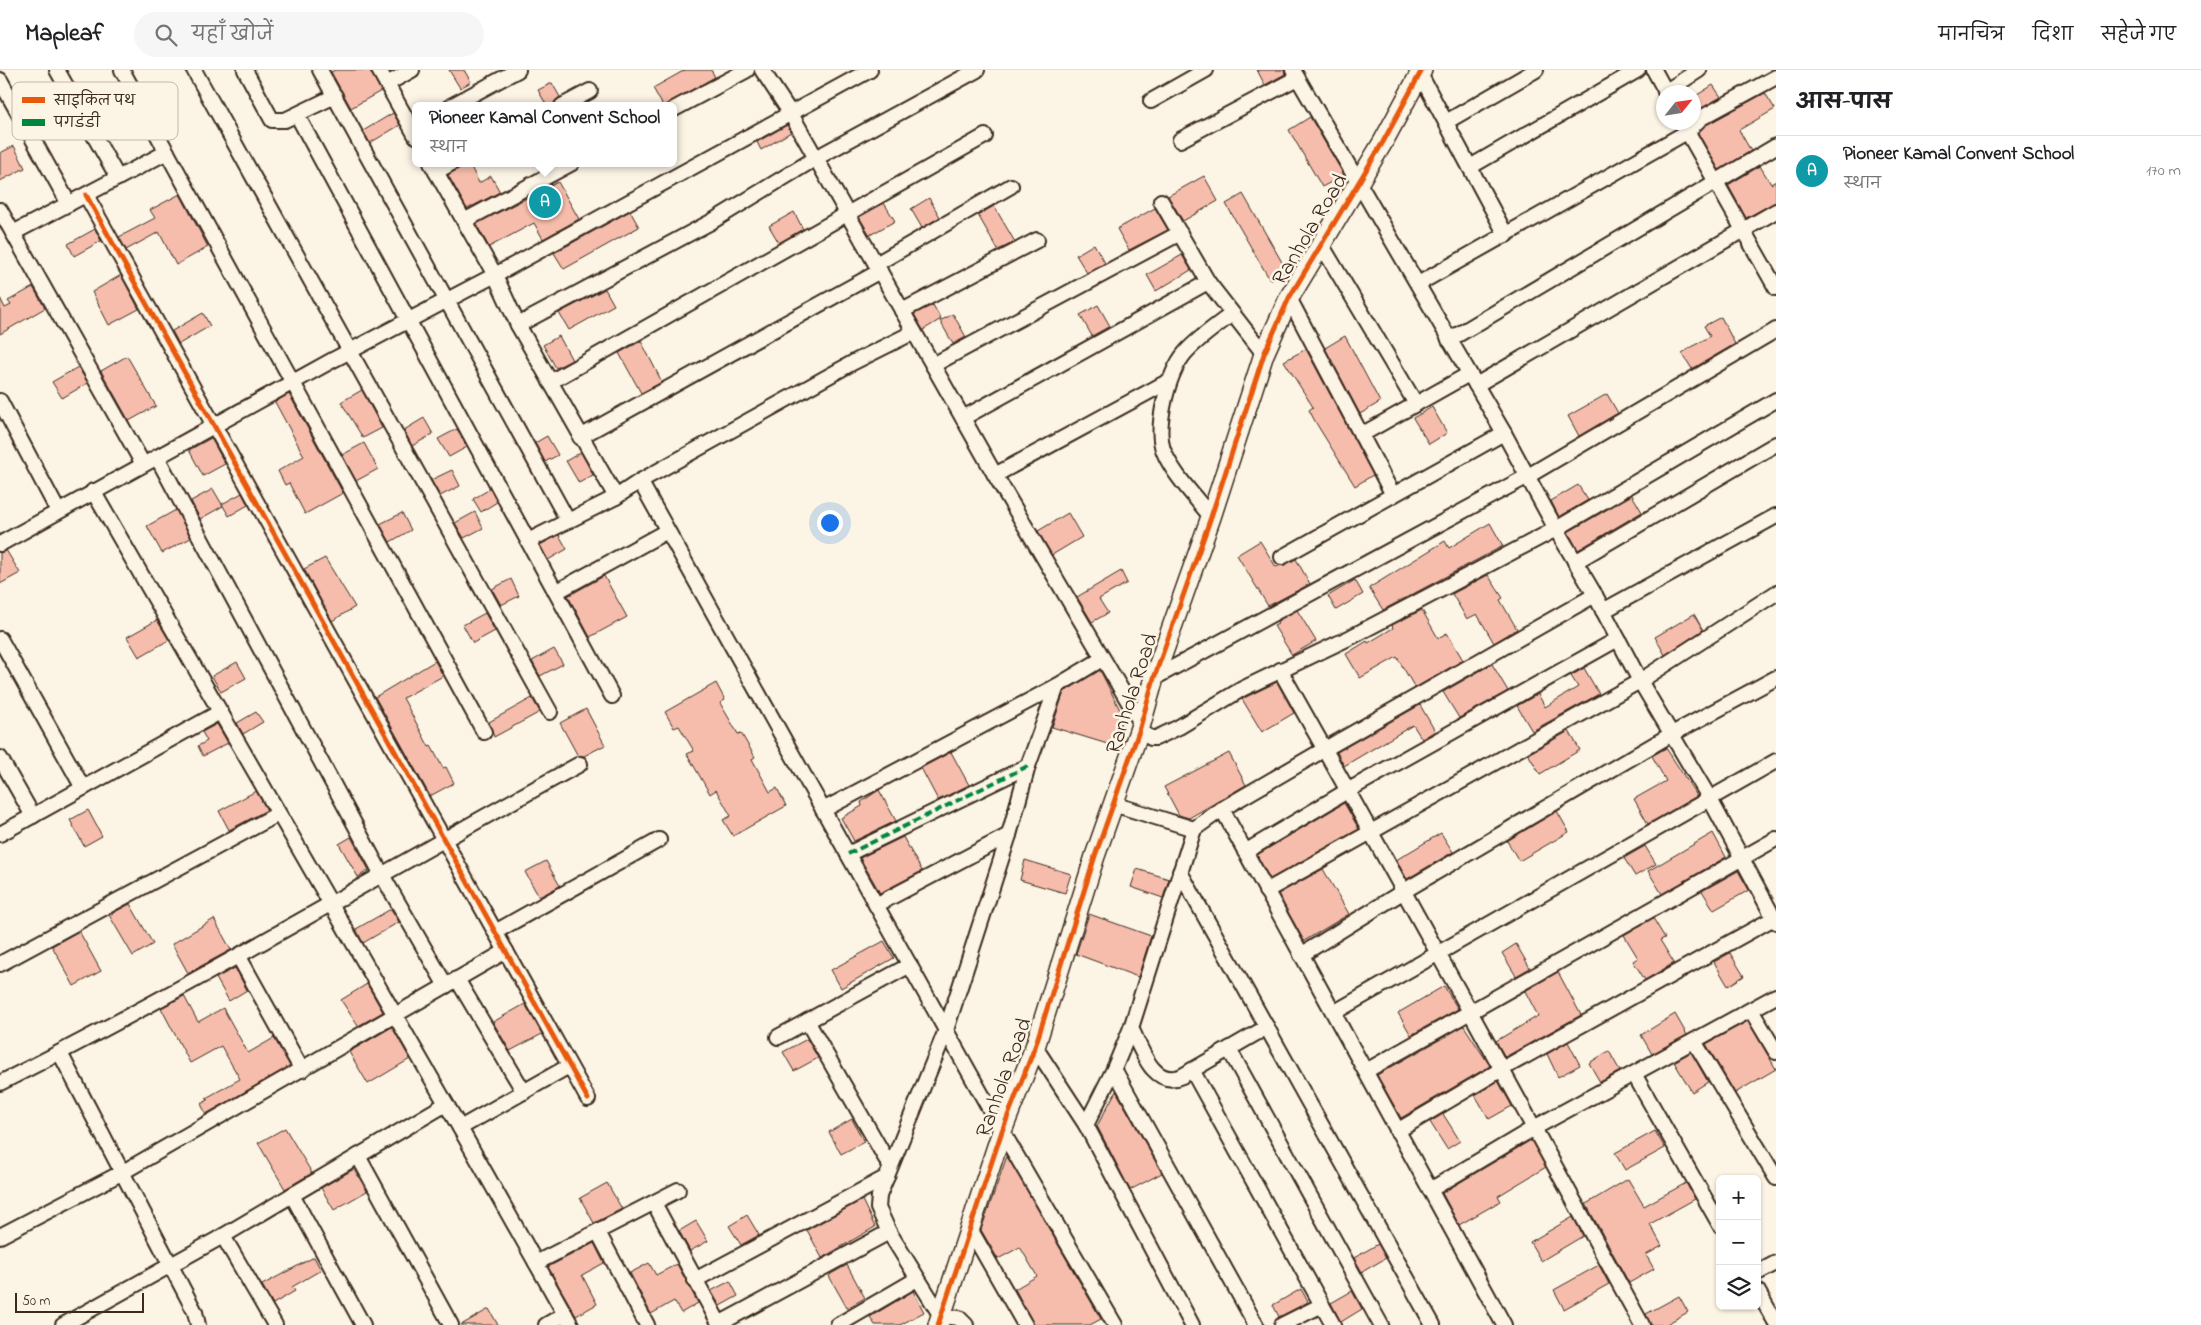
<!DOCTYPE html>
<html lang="hi">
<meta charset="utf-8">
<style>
body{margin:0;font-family:"Indie Flower","Playpen Sans Deva",sans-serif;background:#f6f6f6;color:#202124}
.controls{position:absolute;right:15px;bottom:15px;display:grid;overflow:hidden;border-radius:8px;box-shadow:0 1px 4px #0004}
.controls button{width:45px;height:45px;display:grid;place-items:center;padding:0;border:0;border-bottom:1px solid #e0e0e0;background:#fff;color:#202124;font:25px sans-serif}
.compass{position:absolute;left:1656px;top:15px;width:45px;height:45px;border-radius:50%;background:#fff;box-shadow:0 1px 4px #0004;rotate:60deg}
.scale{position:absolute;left:15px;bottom:12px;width:129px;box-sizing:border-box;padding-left:5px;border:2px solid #3b2a1e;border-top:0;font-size:14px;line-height:18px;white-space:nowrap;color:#3b2a1e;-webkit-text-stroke:4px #fcf5e5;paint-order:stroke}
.you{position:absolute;left:829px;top:452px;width:18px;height:18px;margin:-12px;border:4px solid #fff;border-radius:50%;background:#1a73e8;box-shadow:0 0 0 8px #1a73e833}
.badge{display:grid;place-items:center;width:32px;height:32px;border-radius:50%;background:#1a73e8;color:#fff;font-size:16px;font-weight:700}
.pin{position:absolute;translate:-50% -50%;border:2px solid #fff;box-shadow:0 1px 5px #0006}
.popup{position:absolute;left:412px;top:32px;width:265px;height:65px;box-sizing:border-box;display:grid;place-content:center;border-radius:8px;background:#fff;filter:drop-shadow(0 1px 4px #0005);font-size:16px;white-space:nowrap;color:#757577}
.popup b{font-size:19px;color:#202124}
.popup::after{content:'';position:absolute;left:50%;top:100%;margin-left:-10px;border:10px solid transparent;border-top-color:#fff}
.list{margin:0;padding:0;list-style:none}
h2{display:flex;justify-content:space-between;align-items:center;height:65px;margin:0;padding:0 20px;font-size:21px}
h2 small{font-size:16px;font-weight:400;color:#757577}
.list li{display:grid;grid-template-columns:32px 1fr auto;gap:15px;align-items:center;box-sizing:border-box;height:70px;padding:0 20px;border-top:1px solid #e0e0e0}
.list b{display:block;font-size:19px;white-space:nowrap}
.list p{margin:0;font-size:16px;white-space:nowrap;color:#757577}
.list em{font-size:16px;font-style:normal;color:#757577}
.icon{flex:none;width:28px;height:28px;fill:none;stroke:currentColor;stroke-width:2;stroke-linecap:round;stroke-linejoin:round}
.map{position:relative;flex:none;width:1776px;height:1255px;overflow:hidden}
header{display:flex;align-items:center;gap:30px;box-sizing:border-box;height:70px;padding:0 25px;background:#fff;border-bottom:1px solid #e0e0e0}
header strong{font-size:24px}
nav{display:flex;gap:28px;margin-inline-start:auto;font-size:18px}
.search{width:350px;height:45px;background:#f6f6f6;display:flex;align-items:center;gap:12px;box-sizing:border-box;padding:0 18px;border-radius:28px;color:#757577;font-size:19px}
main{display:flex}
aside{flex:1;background:#fff}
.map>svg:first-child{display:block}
</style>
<header>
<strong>Mapleaf</strong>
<div class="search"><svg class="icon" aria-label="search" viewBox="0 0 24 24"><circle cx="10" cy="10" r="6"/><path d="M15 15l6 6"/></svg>यहाँ खोजें</div>
<nav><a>मानचित्र</a><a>दिशा</a><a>सहेजे गए</a></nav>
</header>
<main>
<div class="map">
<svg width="1776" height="1255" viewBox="0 0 1776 1255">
<rect width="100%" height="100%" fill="#fcf5e5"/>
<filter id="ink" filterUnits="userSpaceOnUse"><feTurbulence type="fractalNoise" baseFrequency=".02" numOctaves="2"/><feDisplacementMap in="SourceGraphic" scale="10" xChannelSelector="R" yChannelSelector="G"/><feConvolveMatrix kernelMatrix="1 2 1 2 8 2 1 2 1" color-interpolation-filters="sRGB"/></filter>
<g filter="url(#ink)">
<g fill="#f6bdac" stroke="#3b2a1e">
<path d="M335,0H370L381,21L351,38L331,2Z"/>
<path d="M449,0H464L471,12L460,18Z"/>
<path d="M685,0H711L715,7L663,36L653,18Z"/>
<path d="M1257,0H1284L1285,4L1265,15Z"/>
<path d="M552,13L560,27L555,31L553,36H547L538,20Z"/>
<path d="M1713,15L1721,27L1694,43V27Z"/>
<path d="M1765,23L1775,39L1739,60L1751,81L1719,100L1698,63L1706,55Z"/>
<path d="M393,43L400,55L370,73L363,61Z"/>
<path d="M1310,47L1344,105L1322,117L1289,60Z"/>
<path d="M787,55L791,62L761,80L757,72Z"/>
<path d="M14,76L25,98L0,111V83Z"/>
<path d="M464,93H469L479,113L491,106L500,122L467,139L448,105Z"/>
<path d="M1760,96L1771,114L1776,111V132L1746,148L1728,115Z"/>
<path d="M1204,106L1218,131L1183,151L1168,126Z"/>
<path d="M558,112L579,149L543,169L534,153L489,177L476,154Z"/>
<path d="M180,124L208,177L176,195L159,162L126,180L119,167L155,148L150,140Z"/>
<path d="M1243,124L1287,201L1270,210L1226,134Z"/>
<path d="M929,128L940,147L922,158L911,139Z"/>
<path d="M884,133L895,151L870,165L859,147Z"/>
<path d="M994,136L1015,172L998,180L978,145Z"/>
<path d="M1155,138L1168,160L1129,180L1117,159Z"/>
<path d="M630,141L639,157L564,199L554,183Z"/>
<path d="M794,142L803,159L779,173L769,156Z"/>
<path d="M95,159L101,171L74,186L68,174Z"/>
<path d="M1094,174L1105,193L1087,203L1076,185Z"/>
<path d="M1182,185L1191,200L1156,221L1147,205Z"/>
<path d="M121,205L139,239L109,255L92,222Z"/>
<path d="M33,217L45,238L0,264V228L5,238L11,235L8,231Z"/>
<path d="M605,219L614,235L569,260L559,243Z"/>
<path d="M933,235L941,249L923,260L914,244Z"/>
<path d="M1098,235L1110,256L1092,266L1080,245Z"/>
<path d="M203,243L210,256L179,274L172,261Z"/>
<path d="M953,244L966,267L953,274L940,251Z"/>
<path d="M1721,247L1735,274L1692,299L1682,283L1710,266L1704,256Z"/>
<path d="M559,266L572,290L556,298L543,275Z"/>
<path d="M1345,266L1380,332L1360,344L1325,278Z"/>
<path d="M641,271L662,312L641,323L619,283Z"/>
<path d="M1306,279L1373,405L1355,416L1316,353L1309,340L1313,337L1284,291Z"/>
<path d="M127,286L156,336L129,351L101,301Z"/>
<path d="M78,297L88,313L62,328L52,312Z"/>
<path d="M362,320L382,358L363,368L341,332Z"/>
<path d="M289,324L343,423L305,444L289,413L285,415L278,401L304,386L275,332Z"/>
<path d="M1607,324L1618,343L1579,366L1568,346Z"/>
<path d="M1432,337L1447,363L1429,374L1413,348Z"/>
<path d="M424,348L433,364L412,376L404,360Z"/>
<path d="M457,359L467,377L449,387L438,369Z"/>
<path d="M547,366L558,385L545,392L535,373Z"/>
<path d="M211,368L225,394L203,406L189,380Z"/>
<path d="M364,373L378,399L356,411L342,385Z"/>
<path d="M581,382L593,405L579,413L566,391Z"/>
<path d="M452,400L460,416L440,426L431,410Z"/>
<path d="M1578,415L1588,430L1559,447L1551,431Z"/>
<path d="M213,419L223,436L200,449L191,431Z"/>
<path d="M490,419L497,432L481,442L473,429Z"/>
<path d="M242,423L248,435L229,446L222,434Z"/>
<path d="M1632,425L1642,442L1578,480L1568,462Z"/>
<path d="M176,440L191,468L162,483L147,456Z"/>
<path d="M475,442L483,458L464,468L455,453Z"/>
<path d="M402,443L411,460L390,472L380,454Z"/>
<path d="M1068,443L1082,467L1052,485L1038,461Z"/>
<path d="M1490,453L1503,476L1383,540L1369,518L1445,471L1449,478Z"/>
<path d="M559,465L567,479L548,490L540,475Z"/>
<path d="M1260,471L1276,497L1296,489L1310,514L1268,536L1237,485Z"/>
<path d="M6,480L20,503L0,514V483Z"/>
<path d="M325,488L355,537L332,551L304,499Z"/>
<path d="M1121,501L1127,513L1099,529L1108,543L1092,552L1077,527Z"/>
<path d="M1488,505L1503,528L1500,530L1517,559L1494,573L1477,544L1467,549L1452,524Z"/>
<path d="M604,506L627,547L590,567L568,526Z"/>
<path d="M511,509L519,526L501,535L492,519Z"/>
<path d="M1355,510L1363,524L1336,540L1328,526Z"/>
<path d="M1297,540L1316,571L1292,585L1274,556L1278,554L1277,551Z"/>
<path d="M1422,540L1438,568L1447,563L1463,590L1415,618L1397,587L1360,608L1346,584L1367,571L1368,573L1393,558L1392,555Z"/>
<path d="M485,543L495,561L473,573L463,555Z"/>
<path d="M1694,544L1703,560L1665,585L1655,567Z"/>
<path d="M157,550L169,570L139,587L127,567Z"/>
<path d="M554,579L563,594L540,606L532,591Z"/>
<path d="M435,591L443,606L403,628L429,677L431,676L443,698L446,697L454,713L430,726L375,627Z"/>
<path d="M237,592L246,608L221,622L212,606Z"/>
<path d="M1492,594L1508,621L1459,648L1443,622Z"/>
<path d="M1584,598L1599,624L1532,661L1517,636L1538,624L1545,637L1578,617L1571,606Z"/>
<path d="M1100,600L1123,646L1114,676L1052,657L1064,622Z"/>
<path d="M1277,612L1294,643L1262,662L1242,629Z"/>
<path d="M716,613L725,630L720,633L738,664L741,663L755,687L752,689L770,722L777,718L786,736L733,766L723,750L731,746L716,720L710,724L687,684L694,681L679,656L674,658L665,642Z"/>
<path d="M532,628L540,642L494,667L489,652Z"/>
<path d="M1420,635L1435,661L1422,669L1413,655L1344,696L1337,682Z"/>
<path d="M586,639L605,675L584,686H578L560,653Z"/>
<path d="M256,642L263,652L243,664L237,653Z"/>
<path d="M217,654L228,673L203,686L198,676L207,671L202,662Z"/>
<path d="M1569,661L1580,680L1540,704L1528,684Z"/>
<path d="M1666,678L1697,726L1648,754L1634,729L1666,711L1652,686Z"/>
<path d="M951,682L969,715L938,730L921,698Z"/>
<path d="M1229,683L1246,715L1189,748L1179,745L1164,717Z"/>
<path d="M879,720L896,751L854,771L841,748L862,736L861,732Z"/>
<path d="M256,721L267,740L229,760L219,741Z"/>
<path d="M1344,733L1359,759L1270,809L1257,785Z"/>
<path d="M88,740L102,766L84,776L70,750Z"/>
<path d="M1557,741L1569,762L1519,791L1507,771Z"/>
<path d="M1441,763L1453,782L1407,809L1396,790Z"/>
<path d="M1713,763L1726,787L1662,824L1648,801Z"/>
<path d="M351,767L369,800L358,807L339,774Z"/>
<path d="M903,767L922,801L880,823L860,788Z"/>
<path d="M1645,776L1656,794L1635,806L1624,788Z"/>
<path d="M1025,790L1071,804L1065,823L1020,810Z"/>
<path d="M546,791L560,816L539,827L525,802Z"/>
<path d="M1137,799L1169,809L1163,828L1131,817Z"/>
<path d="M1323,799L1349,844L1304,871L1278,824Z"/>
<path d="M1738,801L1749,820L1714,840L1702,821Z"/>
<path d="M130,834L153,874L133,886L109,845Z"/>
<path d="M391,839L399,852L363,873L356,859Z"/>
<path d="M1089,844L1151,866L1138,907L1076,884Z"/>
<path d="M1653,848L1665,868L1660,870L1674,893L1645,910L1633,891L1638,888L1624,865Z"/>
<path d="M214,849L231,880L188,903L172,874Z"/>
<path d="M79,861L101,901L74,916L52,876Z"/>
<path d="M884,871L894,888L841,918L831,900Z"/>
<path d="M1516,874L1530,898L1516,906L1502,883Z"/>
<path d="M1730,883L1744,906L1728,916L1714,892Z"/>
<path d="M235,898L247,920L229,931L216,908Z"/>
<path d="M1558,902L1581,945L1505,987L1496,971L1538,946L1525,921Z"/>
<path d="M367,914L383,942L358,956L341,930Z"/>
<path d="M1444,916L1458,939L1411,965L1398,943Z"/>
<path d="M184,926L198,952L223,938L248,983L274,968L290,996L206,1044L201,1034L208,1030L206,1028L240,1009L221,976L190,993L161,938Z"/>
<path d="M525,934L542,964L510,981L493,952Z"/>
<path d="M1675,944L1687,965L1652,984L1641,965Z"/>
<path d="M1748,951L1776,999L1735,1023L1706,974Z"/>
<path d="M1464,956L1490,996L1401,1048L1377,1005Z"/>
<path d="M392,957L410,989L368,1014L349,982Z"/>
<path d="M807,969L818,988L794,1001L783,982Z"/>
<path d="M1568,972L1580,995L1558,1007L1547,984Z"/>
<path d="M1609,981L1620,1001L1600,1012L1589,993Z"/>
<path d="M1691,982L1708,1012L1692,1022L1674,992Z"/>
<path d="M1498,1011L1512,1036L1489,1049L1475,1025Z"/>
<path d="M1116,1021L1162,1103L1130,1120L1097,1056Z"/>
<path d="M1443,1044L1460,1071L1447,1079L1430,1052Z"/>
<path d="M852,1049L864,1072L841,1084L829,1062Z"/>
<path d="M285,1058L312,1103L285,1119L258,1073Z"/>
<path d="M1655,1061L1665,1078L1625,1100L1615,1083Z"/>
<path d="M1531,1070L1546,1097L1498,1126L1501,1131L1459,1155L1442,1123Z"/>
<path d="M1007,1086L1101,1249L1090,1255H1034L1015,1219L1037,1206L1020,1177L998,1189L981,1160Z"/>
<path d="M354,1099L367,1121L334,1140L321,1118Z"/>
<path d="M1628,1109L1644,1136L1686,1113L1695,1129L1650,1154L1662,1176L1646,1185L1654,1199L1629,1213L1586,1134Z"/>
<path d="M607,1113L622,1139L594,1153L580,1128Z"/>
<path d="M862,1130L875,1157L822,1188L807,1160Z"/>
<path d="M747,1145L759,1165L741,1175L729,1156Z"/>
<path d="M1573,1147L1583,1166L1541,1191L1530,1172Z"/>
<path d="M696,1151L708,1171L690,1181L679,1161Z"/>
<path d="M594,1173L604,1193L582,1205L597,1234L576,1246L548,1197Z"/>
<path d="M1378,1174L1386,1188L1362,1202L1354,1188Z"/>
<path d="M314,1187L321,1200L292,1217L295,1221L273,1234L262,1215Z"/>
<path d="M649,1193L656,1205L677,1194L698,1233L681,1243L674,1231L651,1244L630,1203Z"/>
<path d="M847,1195L865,1228L847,1238L829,1206L831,1204Z"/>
<path d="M1599,1195L1609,1214L1564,1239L1554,1220Z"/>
<path d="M730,1211L738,1226L720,1236L711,1221Z"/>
<path d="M1301,1219L1308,1232L1279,1247L1273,1235Z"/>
<path d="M913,1221L924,1242L900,1255H875L870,1247Z"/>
<path d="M1352,1221L1362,1239L1341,1252L1331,1233Z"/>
<path d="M1679,1226L1688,1242L1665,1255H1651L1646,1244Z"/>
<path d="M489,1239L498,1255H461Z"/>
</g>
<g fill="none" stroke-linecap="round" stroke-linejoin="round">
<defs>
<g id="street">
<path d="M57,0L118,108"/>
<path d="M122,0L484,662"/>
<path d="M194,0L550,642"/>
<path d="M245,0L272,50H285L335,26"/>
<path d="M320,0L568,451"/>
<path d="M379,0L416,66"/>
<path d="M762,0L791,44L995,405L1141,653"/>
<path d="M1293,0L1504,363L1556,459L1595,525L1640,611L1710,729L1776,852"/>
<path d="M1654,0L1666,22"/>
<path d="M1420,4L1506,165"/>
<path d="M0,10L69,134"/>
<path d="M387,14L412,0"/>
<path d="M1665,22L1699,0"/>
<path d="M1151,31L1206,0"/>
<path d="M451,36L518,0"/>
<path d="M562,36L590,21"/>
<path d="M674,39L747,0"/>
<path d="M297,45L612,626"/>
<path d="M1446,52L1536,0"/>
<path d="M1682,52L1776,218"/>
<path d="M1180,70L1297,8"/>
<path d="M431,93L495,205L518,255L616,427L640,411L854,292L914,262"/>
<path d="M1470,97L1638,0"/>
<path d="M436,102L452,93"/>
<path d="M86,125L588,1029"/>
<path d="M1161,131L1208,212L1264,284"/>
<path d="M0,140L143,394"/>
<path d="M464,151L572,93"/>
<path d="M13,163L167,82"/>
<path d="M1321,174L1416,334"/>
<path d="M876,194L1011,116"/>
<path d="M1418,214L1687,62L1701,48L1776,7"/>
<path d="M1289,228L1393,425"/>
<path d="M902,241L1037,170"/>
<path d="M518,255L711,152L816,88L977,0"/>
<path d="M1449,270L1776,76"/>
<path d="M933,295L1180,163"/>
<path d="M550,312L985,66"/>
<path d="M1476,315L1776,141"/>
<path d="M0,331L58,441"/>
<path d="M963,348L1208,212"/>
<path d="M1361,365L1469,304"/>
<path d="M580,367L880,201"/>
<path d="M157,387L382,805L446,916"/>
<path d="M995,405L1169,311"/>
<path d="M640,411L1002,1061L1115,1255"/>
<path d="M93,421L460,1058L571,1255"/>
<path d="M1211,447C1196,428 1173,404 1164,382C1154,358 1168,303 1185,283C1197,269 1216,256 1232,244"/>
<path d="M528,471L616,427"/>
<path d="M0,474L331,291L495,205L870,0"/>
<path d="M1282,487L1504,363"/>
<path d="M1575,492L1776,374"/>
<path d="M556,522L667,461"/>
<path d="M1603,541L1776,446"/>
<path d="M0,569L83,718"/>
<path d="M1280,600C1403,817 1522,1037 1642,1255"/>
<path d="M1154,608L1528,406L1776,260"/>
<path d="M1139,661L1151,668H1156L1179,657L1242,619L1351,567L1556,459L1776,330"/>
<path d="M0,688L33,746"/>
<path d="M1113,734L1194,759L1222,739L1325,679L1595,525"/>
<path d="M1222,739L1504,1255"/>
<path d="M823,740L1057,616"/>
<path d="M0,764L220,642"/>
<path d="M1245,782L1347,721L1618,569"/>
<path d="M848,784L1028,696"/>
<path d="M1180,802L1433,1255"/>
<path d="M1266,821L1640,611L1776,523"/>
<path d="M876,835L1009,765"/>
<path d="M495,862L659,770"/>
<path d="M1301,885L1404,821L1672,664L1776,608"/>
<path d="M239,887L302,1000"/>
<path d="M0,894L278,744"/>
<path d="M457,909L524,1022"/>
<path d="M1751,940L1776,982"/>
<path d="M1335,942L1776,691"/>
<path d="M807,951L890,1096"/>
<path d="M1131,958C1141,978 1153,1019 1182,1006L1267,957"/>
<path d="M778,967L910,895"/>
<path d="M1694,971L1776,1108"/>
<path d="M1035,977L1086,1055L1192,1255"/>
<path d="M1229,979L1381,1255"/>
<path d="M60,983L195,1242L198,1255"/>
<path d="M1114,999L1256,1255"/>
<path d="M1192,1000L1333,1255"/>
<path d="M1366,1001L1776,769"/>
<path d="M1634,1004L1720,1155"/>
<path d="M0,1013C197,914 386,800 580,694"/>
<path d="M1086,1055L1114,999L1131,958L1194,759"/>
<path d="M460,1058L569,996"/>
<path d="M1397,1061L1502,999L1776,847"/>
<path d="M358,1086L451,1255"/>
<path d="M1430,1120L1534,1058L1776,926"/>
<path d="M292,1125L363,1255"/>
<path d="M654,1133L720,1255"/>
<path d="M969,1157L1025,1255"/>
<path d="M598,1162L647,1255"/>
<path d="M0,1166L123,1102L506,881"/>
<path d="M223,1166L275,1255"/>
<path d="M536,1193L678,1120"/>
<path d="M1757,1203L1776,1193"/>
<path d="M695,1210L887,1107"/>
<path d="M1757,1220L1776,1253"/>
<path d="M719,1254L889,1162"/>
<path d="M63,1255L223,1166L446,1034"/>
<path d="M546,1255L565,1244"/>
<path d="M838,1255L917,1209"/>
<path d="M966,1255L959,1248L941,1246L889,1162L878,1138L879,1126L946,960L1009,765L1028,696L1057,616L1102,589"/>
<path d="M1282,1255L1322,1235"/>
</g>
<path id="secondary" d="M938,1255L1002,1061L1035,977L1095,786L1139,661L1154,608L1211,447L1264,284L1289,228L1383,72L1422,0"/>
</defs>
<use href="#street" stroke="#3b2a1e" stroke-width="18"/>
<use href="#secondary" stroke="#3b2a1e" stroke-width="22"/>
<use href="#street" stroke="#fcf5e5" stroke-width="14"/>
<use href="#secondary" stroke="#fcf5e5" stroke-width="19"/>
<path stroke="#00873e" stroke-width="4" stroke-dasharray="8 4" stroke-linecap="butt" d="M848,784L1028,696"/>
<defs>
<g id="cycleway">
<path d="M86,125L588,1029"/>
<path d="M938,1255L1002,1061L1035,977L1095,786L1139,661L1154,608L1211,447L1264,284L1289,228L1383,72L1422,0"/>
</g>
</defs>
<use href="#cycleway" stroke="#fcf5e5" stroke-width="8"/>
<use href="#cycleway" stroke="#e8590c" stroke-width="5"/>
</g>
</g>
<g text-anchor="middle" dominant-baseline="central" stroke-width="5" stroke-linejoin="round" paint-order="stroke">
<g font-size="22" fill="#3b2a1e" stroke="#fcf5e5">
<text transform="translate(1311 160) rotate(-59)">Ranhola Road</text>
<text transform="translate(1133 624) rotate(-72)">Ranhola Road</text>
<text transform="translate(1005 1008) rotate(-70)">Ranhola Road</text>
</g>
</g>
<rect x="12" y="12" width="166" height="58" rx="8" fill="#fcf5e5" stroke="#c2b8a9" stroke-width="1"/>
<rect x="22" y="27" width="23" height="6" fill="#e8590c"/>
<rect x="22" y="49" width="23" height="7" fill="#00873e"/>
<g font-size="14" fill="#3b2a1e">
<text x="54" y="35">साइकिल पथ</text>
<text x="54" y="57">पगडंडी</text>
</g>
</svg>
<div class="controls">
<button>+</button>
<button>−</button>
<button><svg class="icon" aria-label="layers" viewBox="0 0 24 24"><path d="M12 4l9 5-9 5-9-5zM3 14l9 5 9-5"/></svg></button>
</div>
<svg class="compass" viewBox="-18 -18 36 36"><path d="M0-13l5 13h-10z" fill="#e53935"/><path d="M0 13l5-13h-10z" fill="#757577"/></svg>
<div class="scale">50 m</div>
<div class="you"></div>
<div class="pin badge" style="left:545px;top:132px;background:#0f9aa8">A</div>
<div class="popup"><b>Pioneer Kamal Convent School</b>स्थान</div>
</div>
<aside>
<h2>आस-पास<small></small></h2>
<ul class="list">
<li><span class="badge" style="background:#0f9aa8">A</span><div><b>Pioneer Kamal Convent School</b><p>स्थान</p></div><em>170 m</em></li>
</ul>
</aside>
</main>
